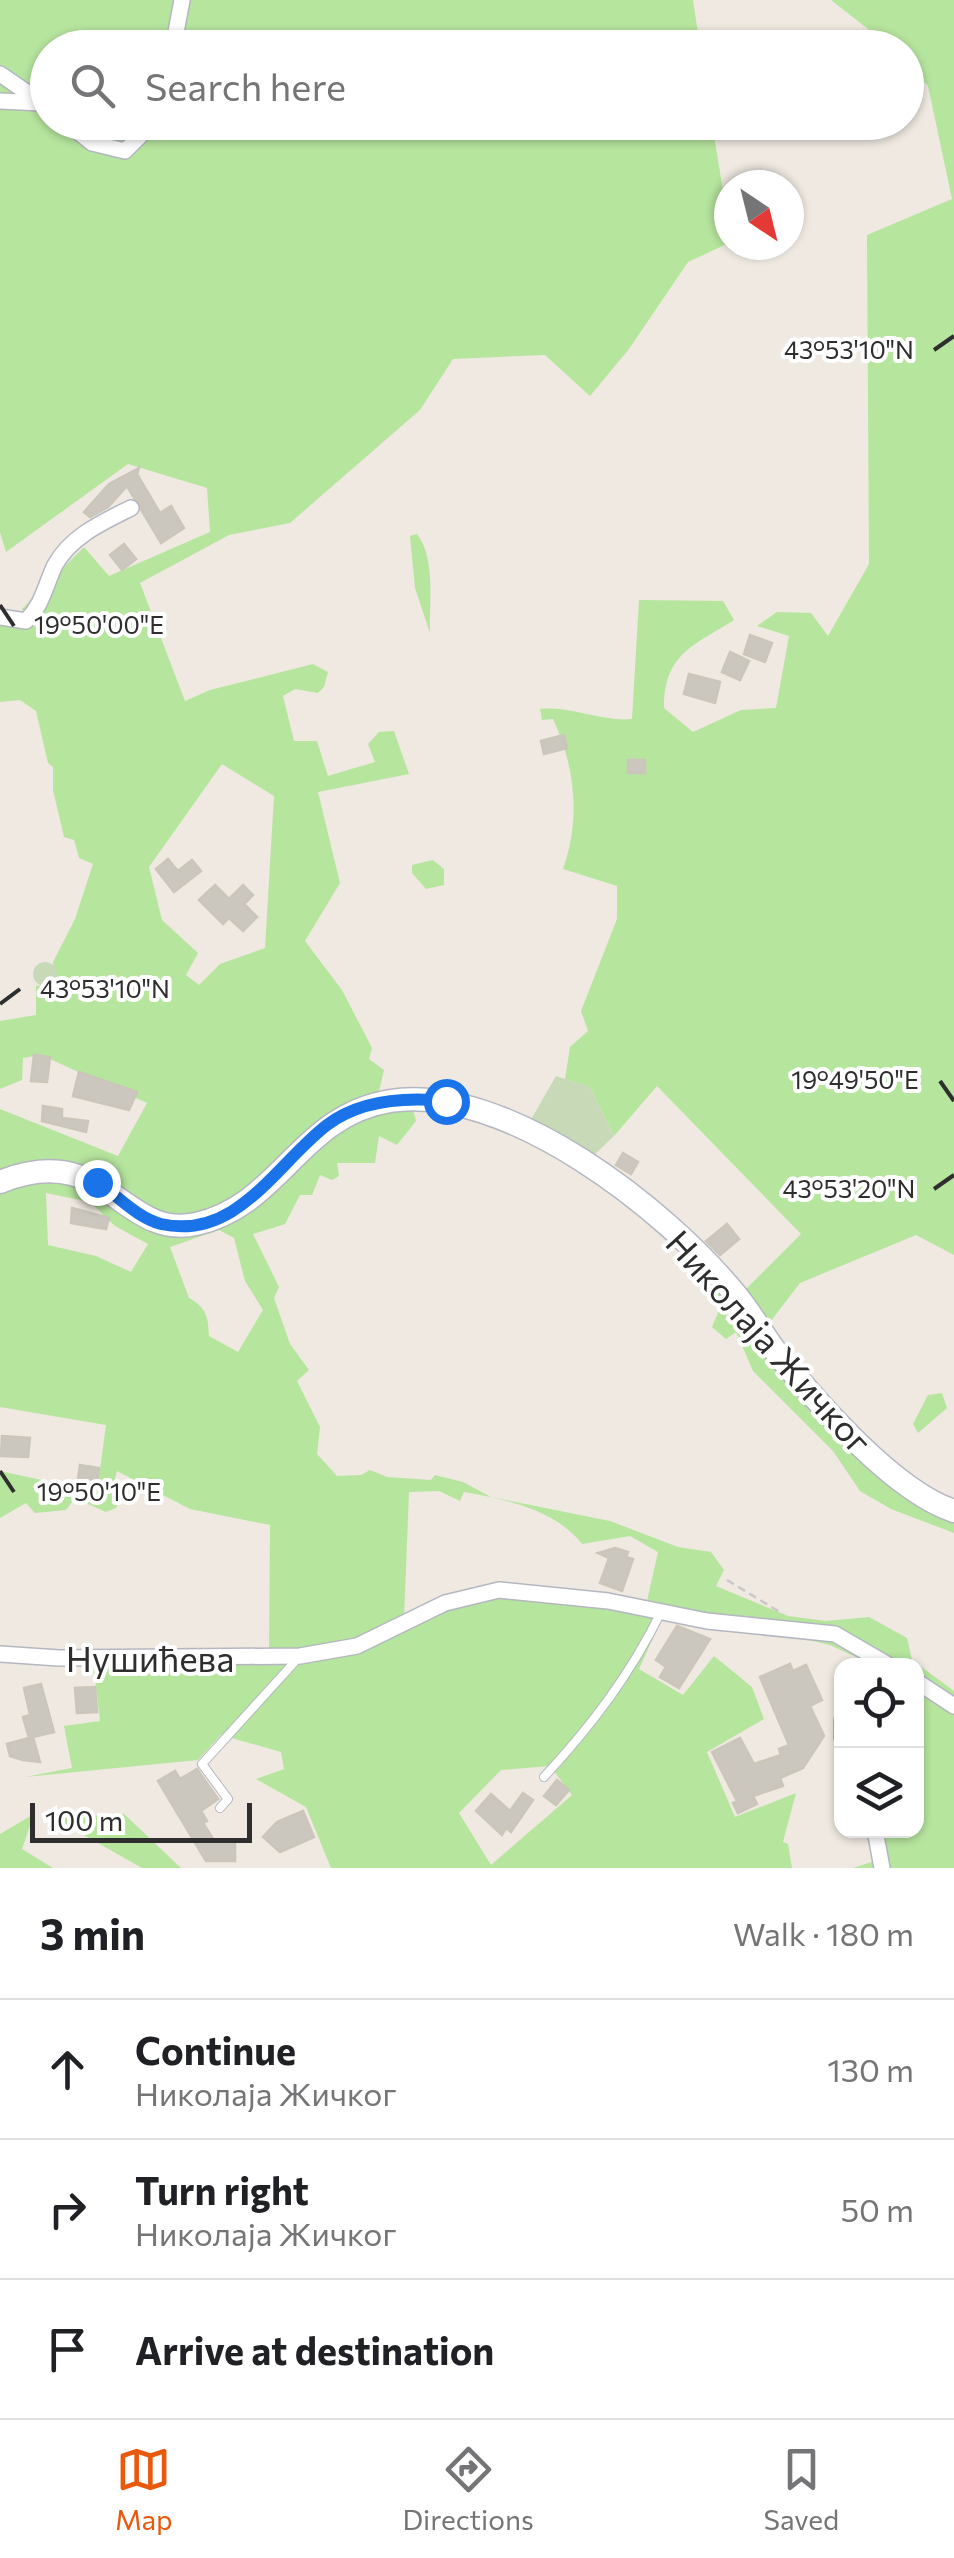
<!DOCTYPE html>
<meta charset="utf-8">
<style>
body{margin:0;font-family:Commissioner,sans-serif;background:#f2f2f2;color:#202124}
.controls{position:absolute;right:30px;bottom:30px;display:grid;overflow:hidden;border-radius:20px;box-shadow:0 2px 8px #0004}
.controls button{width:90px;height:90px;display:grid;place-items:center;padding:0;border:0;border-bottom:2px solid #e0e0e0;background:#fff;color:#202124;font:50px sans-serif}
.compass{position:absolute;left:714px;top:170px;width:90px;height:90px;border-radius:50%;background:#fff;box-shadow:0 2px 8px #0004;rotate:145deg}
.scale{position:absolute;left:30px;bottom:25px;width:222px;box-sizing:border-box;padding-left:10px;border:5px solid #2e2e2e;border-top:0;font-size:28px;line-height:35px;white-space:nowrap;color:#2e2e2e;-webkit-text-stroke:8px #fff;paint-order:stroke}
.stop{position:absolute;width:30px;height:30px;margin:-22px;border:8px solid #1a73e8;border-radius:50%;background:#fff}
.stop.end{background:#1a73e8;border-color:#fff;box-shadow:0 2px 10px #0008}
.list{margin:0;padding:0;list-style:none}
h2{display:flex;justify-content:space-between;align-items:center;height:130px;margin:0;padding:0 40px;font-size:42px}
h2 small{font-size:32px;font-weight:400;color:#757577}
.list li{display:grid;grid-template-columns:65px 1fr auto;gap:30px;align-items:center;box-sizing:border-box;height:140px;padding:0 40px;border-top:2px solid #e0e0e0}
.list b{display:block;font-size:38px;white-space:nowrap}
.list p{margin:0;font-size:32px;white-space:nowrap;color:#757577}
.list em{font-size:32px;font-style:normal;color:#757577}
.icon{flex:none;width:55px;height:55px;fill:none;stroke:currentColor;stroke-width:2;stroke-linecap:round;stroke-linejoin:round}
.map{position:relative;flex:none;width:954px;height:1868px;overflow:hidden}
.search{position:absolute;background:#fff;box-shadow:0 2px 8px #0004;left:30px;right:30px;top:30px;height:110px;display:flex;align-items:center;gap:25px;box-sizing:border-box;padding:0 35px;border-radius:55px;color:#757577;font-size:38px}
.sheet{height:550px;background:#fff}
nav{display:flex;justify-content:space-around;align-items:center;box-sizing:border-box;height:140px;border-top:2px solid #e0e0e0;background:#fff;font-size:28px;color:#757577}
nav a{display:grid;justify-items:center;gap:5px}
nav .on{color:#ea580c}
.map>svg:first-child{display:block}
</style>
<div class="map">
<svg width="954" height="1868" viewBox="0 0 954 1868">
<rect width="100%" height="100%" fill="#efe9e1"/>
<g fill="#b6e59e" fill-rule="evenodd">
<path d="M0,0H693L700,47L48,48V122L712,123L729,228V243L688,262L629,349L590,396L545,355L453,359L420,410L290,523L229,535L140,583L185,701L210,690L313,664L328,672L324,687L318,693L295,689L283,696L294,741H317L328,776L375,762L368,744L379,732L394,731L409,774L318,792L340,883L305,941L342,990L372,1048L369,1059L384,1070L378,1096L323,1116L271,1173L187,1233L348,1119L412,1105L416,1121L397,1145L379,1136L375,1163H337L339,1176L332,1180L320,1175L312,1195H300L285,1224L253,1234L279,1287L274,1298L290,1344L309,1370L297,1381L320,1427L317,1454L337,1476L361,1475L370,1470L387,1477L431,1480L435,1475L463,1482L491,1497L610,1521L678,1547L711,1552L724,1570L716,1586L788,1616L826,1621L869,1617L907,1638L912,1660L954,1691V1868H888L875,1862L874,1868H853L875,1861L868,1831L916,1830V1666L859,1665L862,1660L830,1645L650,1602L663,1616L639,1669L683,1695L714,1656L752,1687L764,1719L707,1752L735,1817L796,1793L783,1842L788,1844L792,1868H331L306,1807L256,1779L284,1769L281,1752L221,1735L198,1760L25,1777L72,1768L64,1726L100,1721L93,1662L269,1652L270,1525L190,1509L117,1471L114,1482L121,1498L116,1508L106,1512L88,1504L81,1490L66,1510L35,1513L26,1503L0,1518V1471L97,1492L106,1425L0,1407V1109L118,1156L147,1103L41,1055L23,1058L22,1080L0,1089V1021L36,1015V986L55,984L53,962L75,919L93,864L79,858L74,840L64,837L53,790V767L48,763L36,711L20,700L0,702V621L24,613L22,609L84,547L109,576L210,532L207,488L128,464L6,552L0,532ZM222,764L274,796L265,948L220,964L199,985L186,975L198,953L162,920L149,867ZM46,1193L90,1202L115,1226L148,1244L131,1272L96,1256L48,1245ZM219,1230L234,1238L245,1281L263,1310L238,1352L209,1336C208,1317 207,1308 189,1298L170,1247ZM439,1491L460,1501L464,1492C506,1499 556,1510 582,1544L630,1536L658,1552L647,1601L499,1586L404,1619L409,1492ZM550,1766L572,1795L491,1865L459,1813L501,1770Z"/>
<path d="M831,0H954V1255L916,1235L800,1283L770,1322L746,1289L801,1234L657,1086L614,1136L590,1087L565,1079L570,1047L588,1031L581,1011L617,919V886L563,869C581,819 575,766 553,719L542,720L540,709C575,706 599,722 632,719L639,600L723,601L734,620C693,646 664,654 664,708L693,732L741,710L776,708L789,636L757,626L777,612L811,613L828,636L869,564L867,235L952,199L928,86L907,63L906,48L891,47Z"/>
<path d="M417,534C436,559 429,603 430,633L415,588L410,536Z"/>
<path d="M433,860L444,869V885L426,889L412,873V865Z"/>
<path d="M690,1257L893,1469L914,1504L954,1517V1533L891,1509L860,1491L833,1451L753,1371L736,1332L726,1339L712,1327L719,1310Z"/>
<path d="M942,1393L947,1408L918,1433L913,1424L928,1395Z"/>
<path d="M34,1814L22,1849L53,1868H0V1834Z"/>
<path d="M124,1814L181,1868H142L54,1818Z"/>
</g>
<g fill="#c8d9b8">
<circle cx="45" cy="974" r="12"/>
<path d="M556,1076L590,1087L614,1136L592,1157L529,1123Z"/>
</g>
<g fill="#cbc7bf" stroke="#cbc5ba" stroke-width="2.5">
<path d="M139,468L137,474L160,513L171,506L184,528L161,543L127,486L108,507L90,517L84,512L109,484Z"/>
<path d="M124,544L136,559L122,570L110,555Z"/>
<path d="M750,635L772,643L765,662L744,654Z"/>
<path d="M730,652L749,661L740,680L722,672Z"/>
<path d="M689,674L720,682L715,703L684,694Z"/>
<path d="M564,735L567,748L544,754L541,741Z"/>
<rect x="628" y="760" width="17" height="13"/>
<path d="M168,859L178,871L192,860L201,871L174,892L156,869Z"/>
<path d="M215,885L229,899L243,885L253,895L244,904L257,917L243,931L229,918L223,924L199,900Z"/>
<path d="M34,1055L50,1057L47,1082L31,1081Z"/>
<path d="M79,1072L137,1092L129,1110L73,1096Z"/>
<path d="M43,1106L62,1109V1118L88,1121L86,1132L42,1121Z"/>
<path d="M623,1153L638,1162L631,1174L616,1165Z"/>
<path d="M72,1208L109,1218L106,1229L71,1223Z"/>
<path d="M727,1224L739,1239L720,1255L706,1241Z"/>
<path d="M2,1436L30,1438L28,1457L1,1456Z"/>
<path d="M80,1465L99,1468L96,1489L77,1486Z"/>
<path d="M615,1548L628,1552L626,1557L633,1559L622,1591L600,1583L609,1558L598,1553Z"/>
<path d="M677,1626L710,1639L679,1688L660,1677L666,1667L656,1660Z"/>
<path d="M790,1664L793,1671L806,1665L822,1700L810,1706L824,1736L803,1768L780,1778L783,1786L753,1796L757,1804L738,1813L733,1803L737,1801L712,1752L740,1738L754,1764L781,1755L779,1749L789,1745L760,1677Z"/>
<path d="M41,1684L54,1732L33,1737L40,1762L23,1760L10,1756L7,1744L29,1738L23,1717L30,1715L24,1688Z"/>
<path d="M95,1687L97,1712L77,1713L75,1688Z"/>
<path d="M197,1769L218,1799L201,1811L207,1821L203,1823L215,1842H235V1861H206L158,1781L175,1771L180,1779Z"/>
<path d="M557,1780L569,1790L556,1805L544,1796Z"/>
<path d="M523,1793L533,1800L511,1832L506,1828L502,1835L476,1811L491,1794L510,1811Z"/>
<path d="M303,1811L314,1837L280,1852L263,1837L277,1822Z"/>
</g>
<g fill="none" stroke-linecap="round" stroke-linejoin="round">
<defs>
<g id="lane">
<path d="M544,1777C592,1725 630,1675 661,1612"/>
<path d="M220,1808L228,1799L202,1764L300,1656"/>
</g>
<g id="street">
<path d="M173,48L182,0"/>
<path d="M0,74L48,107"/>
<path d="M0,101L42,103"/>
<path d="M66,122L92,143L125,151L154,122"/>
<path d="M0,617L26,621C43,604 45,586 55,565C71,536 103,522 131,508"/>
<path d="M0,1654L59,1658L300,1656L357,1646L445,1603L499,1590L608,1601L707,1621L835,1634L890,1666"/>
<path d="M916,1681L954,1706"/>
<path d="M842,1721V1738"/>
<path d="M875,1830L882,1868"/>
</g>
<path id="secondary" d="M0,1182C107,1139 121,1240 196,1224C281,1205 299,1116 390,1101C506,1083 667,1210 736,1295C752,1314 764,1337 780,1357C819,1405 895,1492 954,1511"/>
</defs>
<use href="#lane" stroke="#b4b7c1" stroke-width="10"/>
<use href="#street" stroke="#b4b7c1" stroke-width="18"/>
<use href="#secondary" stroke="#b4b7c1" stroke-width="25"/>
<path stroke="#c9c9c9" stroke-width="2.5" stroke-dasharray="8 5" stroke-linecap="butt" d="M727,1580L783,1614"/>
<use href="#lane" stroke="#fff" stroke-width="8"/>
<use href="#street" stroke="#fff" stroke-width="15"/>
<use href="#secondary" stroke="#fff" stroke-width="22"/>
</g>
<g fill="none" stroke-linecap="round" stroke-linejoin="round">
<path stroke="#1a73e8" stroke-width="12" d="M97,1182C117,1195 137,1218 161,1224C237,1241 277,1163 327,1125C360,1100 406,1097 446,1101"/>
</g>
<path fill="none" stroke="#2e2e2e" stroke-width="4" d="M934,350L954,336M0,605L14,626M0,1004L20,989M940,1081L954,1101M934,1189L954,1175M0,1471L14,1492"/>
<g text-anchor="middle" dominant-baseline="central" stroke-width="8" stroke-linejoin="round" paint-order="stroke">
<g font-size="35" fill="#2e2e2e" stroke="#fff">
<text transform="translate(770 1341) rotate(48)">Николаја Жичког</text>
<text x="150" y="1657">Нушићева</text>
</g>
</g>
<g font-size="25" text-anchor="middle" fill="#2e2e2e" stroke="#fff" stroke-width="8" stroke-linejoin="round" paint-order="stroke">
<text x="849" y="359">43°53'10"N</text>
<text x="99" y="634">19°50'00"E</text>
<text x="105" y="998">43°53'10"N</text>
<text x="855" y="1089">19°49'50"E</text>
<text x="849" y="1198">43°53'20"N</text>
<text x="99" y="1501">19°50'10"E</text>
</g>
</svg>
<div class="controls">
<button><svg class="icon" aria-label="locate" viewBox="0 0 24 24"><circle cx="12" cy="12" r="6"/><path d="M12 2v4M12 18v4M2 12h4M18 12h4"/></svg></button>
<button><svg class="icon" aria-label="layers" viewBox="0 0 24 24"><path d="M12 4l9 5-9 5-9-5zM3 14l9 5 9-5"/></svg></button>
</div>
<svg class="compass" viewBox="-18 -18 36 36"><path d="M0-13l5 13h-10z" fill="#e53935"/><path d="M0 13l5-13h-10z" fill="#757577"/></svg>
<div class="scale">100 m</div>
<div class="stop" style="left:446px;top:1101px"></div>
<div class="stop end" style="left:97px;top:1182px"></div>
<div class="search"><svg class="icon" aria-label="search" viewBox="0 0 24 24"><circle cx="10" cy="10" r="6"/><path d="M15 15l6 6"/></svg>Search here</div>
</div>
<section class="sheet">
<h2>3 min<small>Walk · 180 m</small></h2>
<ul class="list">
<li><svg class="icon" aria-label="ahead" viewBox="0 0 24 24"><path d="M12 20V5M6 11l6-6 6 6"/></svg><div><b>Continue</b><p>Николаја Жичког</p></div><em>130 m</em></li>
<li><svg class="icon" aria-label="right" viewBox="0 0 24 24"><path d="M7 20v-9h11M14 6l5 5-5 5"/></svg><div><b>Turn right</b><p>Николаја Жичког</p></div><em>50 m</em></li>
<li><svg class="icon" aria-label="arrive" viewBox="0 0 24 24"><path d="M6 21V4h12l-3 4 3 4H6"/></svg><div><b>Arrive at destination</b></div></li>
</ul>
</section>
<nav>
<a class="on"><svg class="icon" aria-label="map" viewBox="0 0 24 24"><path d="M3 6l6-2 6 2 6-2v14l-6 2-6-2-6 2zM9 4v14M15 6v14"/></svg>Map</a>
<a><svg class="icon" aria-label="directions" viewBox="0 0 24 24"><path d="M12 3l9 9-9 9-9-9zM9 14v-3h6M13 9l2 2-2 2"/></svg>Directions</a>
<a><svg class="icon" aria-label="saved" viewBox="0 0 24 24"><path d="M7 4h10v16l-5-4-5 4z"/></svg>Saved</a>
</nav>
